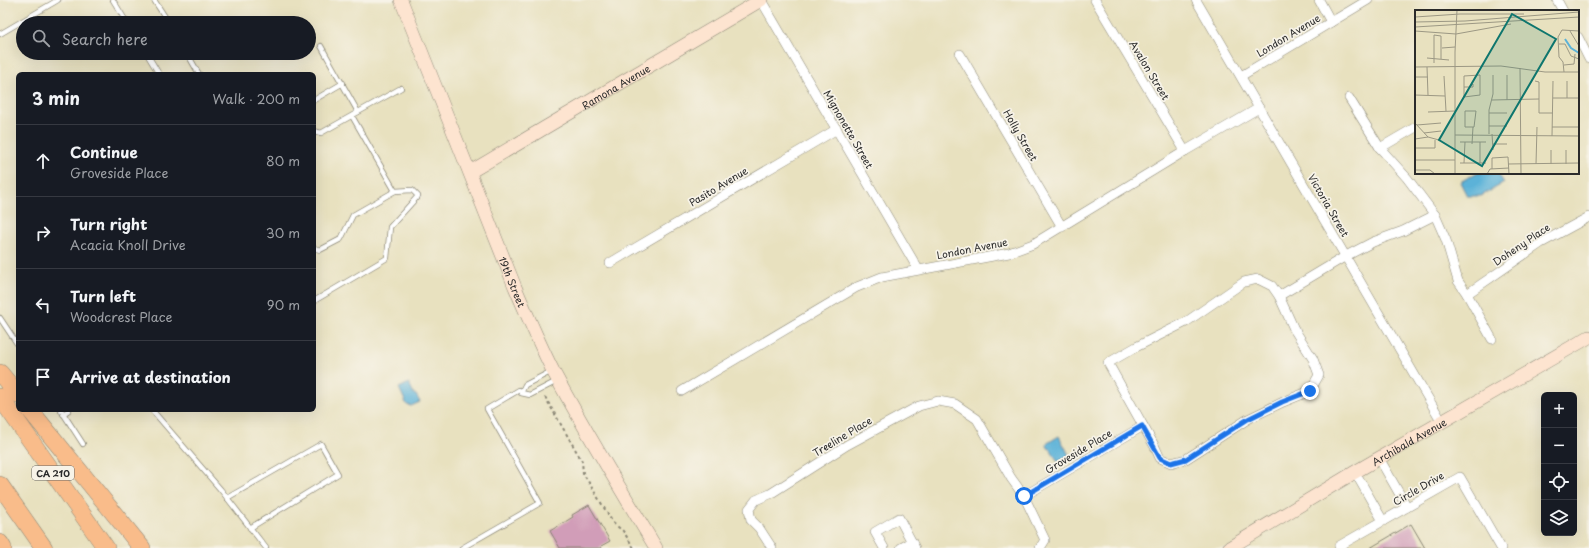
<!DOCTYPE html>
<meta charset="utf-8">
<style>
body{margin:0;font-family:"Playpen Sans",sans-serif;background:#20242c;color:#f1f3f6}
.controls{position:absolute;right:12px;bottom:12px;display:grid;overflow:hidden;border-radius:6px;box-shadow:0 4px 16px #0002}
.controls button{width:36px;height:36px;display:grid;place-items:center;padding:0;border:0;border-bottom:1px solid #363941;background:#171b24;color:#f1f3f6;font:20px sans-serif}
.stop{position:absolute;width:12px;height:12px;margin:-9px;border:3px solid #1a73e8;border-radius:50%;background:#fff}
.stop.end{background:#1a73e8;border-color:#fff;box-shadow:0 1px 4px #0008}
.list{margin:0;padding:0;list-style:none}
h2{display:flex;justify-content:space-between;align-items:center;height:52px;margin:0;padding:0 16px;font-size:17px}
h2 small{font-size:13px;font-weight:400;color:#9ea1a6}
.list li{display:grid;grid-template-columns:26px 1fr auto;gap:12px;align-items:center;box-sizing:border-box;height:72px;padding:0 16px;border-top:1px solid #363941}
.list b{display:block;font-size:15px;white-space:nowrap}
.list p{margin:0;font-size:13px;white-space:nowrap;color:#9ea1a6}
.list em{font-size:13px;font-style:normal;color:#9ea1a6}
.icon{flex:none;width:22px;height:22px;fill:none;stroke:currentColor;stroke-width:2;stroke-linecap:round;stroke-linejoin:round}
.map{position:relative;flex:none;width:1589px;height:548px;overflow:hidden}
.search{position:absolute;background:#171b24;box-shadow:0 4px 16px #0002;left:16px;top:16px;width:300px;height:44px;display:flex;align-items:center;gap:10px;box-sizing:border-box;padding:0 14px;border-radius:22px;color:#9ea1a6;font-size:15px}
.panel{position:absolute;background:#171b24;box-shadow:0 4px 16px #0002;left:16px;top:72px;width:300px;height:340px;border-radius:6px}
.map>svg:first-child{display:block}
</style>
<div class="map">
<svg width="1589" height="548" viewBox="0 0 1589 548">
<rect width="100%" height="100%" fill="#f7f3e8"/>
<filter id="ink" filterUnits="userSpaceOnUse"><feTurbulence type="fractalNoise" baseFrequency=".025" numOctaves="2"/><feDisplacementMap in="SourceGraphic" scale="8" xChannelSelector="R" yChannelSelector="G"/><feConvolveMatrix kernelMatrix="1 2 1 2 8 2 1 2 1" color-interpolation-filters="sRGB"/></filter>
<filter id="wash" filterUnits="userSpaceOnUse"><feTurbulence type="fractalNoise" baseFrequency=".012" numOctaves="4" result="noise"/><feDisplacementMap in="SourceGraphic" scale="16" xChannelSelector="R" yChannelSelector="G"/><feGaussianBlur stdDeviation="0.9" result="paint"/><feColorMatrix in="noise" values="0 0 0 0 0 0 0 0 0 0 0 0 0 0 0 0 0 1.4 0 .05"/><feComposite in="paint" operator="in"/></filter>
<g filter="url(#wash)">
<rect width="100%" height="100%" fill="#e8e1bf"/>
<g fill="#5cb2d8" stroke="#446e82">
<path d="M1476,173H1498L1504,183L1481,196H1467L1460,182Z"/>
<path d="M409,383L414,394L416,395L420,402L411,406L407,405L399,388Z"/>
<path d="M1059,436L1069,455L1058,462L1050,448L1049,449L1046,444Z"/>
</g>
<g id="blocks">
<g fill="#d19db8">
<path d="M589,505L610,541L601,546L602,548H560L550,531L573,517L572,515Z"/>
<path d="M1411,524L1425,548H1370Z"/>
</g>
</g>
</g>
<g filter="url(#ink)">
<use href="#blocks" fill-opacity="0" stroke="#8a8675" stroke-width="1"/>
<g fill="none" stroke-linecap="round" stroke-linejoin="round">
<defs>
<g id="lane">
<path d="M113,0L127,23"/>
<path d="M154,0L169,23"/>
<path d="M0,34L58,0"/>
<path d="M321,46L358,112"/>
<path d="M187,53L199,74"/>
<path d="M147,54L159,74"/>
<path d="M314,100L343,83"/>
<path d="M352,116L395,191"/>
<path d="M314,131L321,133L401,88"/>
<path d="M314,248L320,250L341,239L353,215L395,191L412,190L418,196L390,227L387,258L314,301"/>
<path d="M0,318L18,345"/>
<path d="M552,371L525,385L521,393L530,395L557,381"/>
<path d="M61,410L83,444"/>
<path d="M152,410L221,490L266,548"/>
<path d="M63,414L69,410"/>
<path d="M227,498L321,444L338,474L250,528"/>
<path d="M462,548L540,503L487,409L519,390"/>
</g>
<g id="street">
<path d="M761,0L918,269"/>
<path d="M1095,0L1185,151"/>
<path d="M1196,0L1442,422"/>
<path d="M1319,0L1331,22"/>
<path d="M1557,0L1563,11"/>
<path d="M1578,37L1589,59"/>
<path d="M960,54L1062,227"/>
<path d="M1241,76L1368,0"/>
<path d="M1349,98L1380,148L1407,178L1435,215L1446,240L1458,281L1467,294L1492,339"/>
<path d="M1380,148L1416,127"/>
<path d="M610,263L837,129"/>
<path d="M1258,279L1272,286L1279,296L1294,329L1313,359L1319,375L1310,391L1283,402L1248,419L1186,459L1171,463L1160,458L1155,447L1108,363L1136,347L1186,322L1244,282Z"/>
<path d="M1467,294L1541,243L1589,217"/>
<path d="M1279,296L1346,256L1373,242L1403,231L1435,215"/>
<path d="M682,391L857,287L882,277L1009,253L1033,244L1185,151L1259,108"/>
<path d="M1379,458L1407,507"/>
<path d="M1355,472L1383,521"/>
<path d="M1024,496L1143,426"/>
<path d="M772,548L759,528L751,520L749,509L756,500L770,494L847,445L919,406L938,401L955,404L977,419L1011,478L1024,496L1045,540L1040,548"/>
<path d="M884,548L875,532L899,518L915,548"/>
<path d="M901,548L912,542"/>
<path d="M1340,548L1339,546L1460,477L1501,548"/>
</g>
<g id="secondary">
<path id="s1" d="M401,0L515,287C527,315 539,343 553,371C585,431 621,490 656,548"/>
<path id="s2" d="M470,172L761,0"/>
<path id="s3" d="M1229,548L1355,472L1589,337"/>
</g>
<g id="highway">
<path d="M0,373L18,395"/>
<path d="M0,397L106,548"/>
<path d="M30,410L142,548"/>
<path d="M0,485L44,548"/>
<path d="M0,543L3,548"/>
</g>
</defs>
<use href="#lane" stroke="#8a8675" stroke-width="6"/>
<use href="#street" stroke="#8a8675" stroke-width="10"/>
<use href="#secondary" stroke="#8a8675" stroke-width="14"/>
<use href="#highway" stroke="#8a8675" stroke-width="18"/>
<path stroke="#8a8675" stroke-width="2" stroke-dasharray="3 3" stroke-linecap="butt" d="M545,397L582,461L583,473L600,501L613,523L623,531L634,548"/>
<use href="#lane" stroke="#fff" stroke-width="4.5"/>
<use href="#street" stroke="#fff" stroke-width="9"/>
<use href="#secondary" stroke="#fde4d0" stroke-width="13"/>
<use href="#highway" stroke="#f9bc8a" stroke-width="17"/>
</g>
</g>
<g fill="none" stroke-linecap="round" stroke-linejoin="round" filter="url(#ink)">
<path stroke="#1a73e8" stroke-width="5" d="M1024,496L1142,426L1160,458L1171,463L1186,459L1248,419L1282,402L1310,391"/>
</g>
<g text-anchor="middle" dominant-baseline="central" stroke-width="3.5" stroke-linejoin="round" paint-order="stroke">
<rect fill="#f7f3e8" stroke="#686764" stroke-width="1" x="32" y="466" width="42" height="14" rx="3"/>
<g font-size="9" font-weight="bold" fill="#2b2b2b">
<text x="53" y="473">CA 210</text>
</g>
<g font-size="10" fill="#2b2b2b" stroke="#f7f3e8">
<text transform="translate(1288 35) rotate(-31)">London Avenue</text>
<text transform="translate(1150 70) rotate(59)">Avalon Street</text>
<text stroke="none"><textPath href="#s2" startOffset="169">Ramona Avenue</textPath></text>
<text transform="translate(849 129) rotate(60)">Mignonette Street</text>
<text transform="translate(1021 135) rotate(60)">Holly Street</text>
<text transform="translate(718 186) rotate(-31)">Pasito Avenue</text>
<text transform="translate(1329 205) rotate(60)">Victoria Street</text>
<text transform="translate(1521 244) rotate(-34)">Doheny Place</text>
<text transform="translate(972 248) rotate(-11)">London Avenue</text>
<text stroke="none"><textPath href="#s1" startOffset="303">19th Street</textPath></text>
<text transform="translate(842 436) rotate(-31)">Treeline Place</text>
<text stroke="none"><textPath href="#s3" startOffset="209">Archibald Avenue</textPath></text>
<text transform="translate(1078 451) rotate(-31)">Groveside Place</text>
<text transform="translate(1418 488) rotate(-30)">Circle Drive</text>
</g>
</g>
<g transform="translate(1415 10)">
<rect width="164" height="164" fill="#e8e1bf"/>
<path fill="none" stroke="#5cb2d8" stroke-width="2" d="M150,29L156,38L164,43"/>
<path fill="none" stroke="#9c9884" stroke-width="1" d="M0,7L45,4H109M0,12L50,11L164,2M0,17L164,7M0,21L41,24L96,14M155,21L164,36M144,34H150L156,46L164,49M27,38L40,37M12,48L34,50M19,53V25L26,26V49M149,55L159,54L160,44M0,57L86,56L130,62H164M12,57L13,85M105,58L106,164M149,62L148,52L144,47L143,27L147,20L164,21M65,65V85L49,87V66ZM92,65V90M29,66L31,101M0,67H13M120,71L124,72V103H138M152,71V88M49,77H58V74L55,77M0,85L30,86M138,88H164M77,90L124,89M50,101H61L59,117H50ZM13,102L40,101M74,103H92M0,111V92M0,113L13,127L24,130M2,115L26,113M74,116H92M137,117H164M9,123L26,121M74,124V100L78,84V65M77,124L78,140M40,125L164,126M137,126L138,71M0,129L13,127M45,132H71M65,132V153M57,134L58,117M78,134H92M0,138H20V130M136,140V154M151,140V154M0,150H40M45,153H71M49,153L50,132M93,154L164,153M121,154L122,117M77,159V148L93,147L94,164M0,160H15L20,164M40,164V42L42,0M72,164L75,159L94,158"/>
<path fill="#0f766e" fill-opacity="0.15" stroke="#0f766e" stroke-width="2" d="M97,4L141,29L67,156L24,130Z"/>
<rect width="164" height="164" fill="none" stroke="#2b2b2b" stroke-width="2"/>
</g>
</svg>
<div class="controls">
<button>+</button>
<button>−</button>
<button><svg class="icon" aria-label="locate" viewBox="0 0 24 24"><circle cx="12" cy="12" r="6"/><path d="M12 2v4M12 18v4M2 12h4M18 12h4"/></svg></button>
<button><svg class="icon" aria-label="layers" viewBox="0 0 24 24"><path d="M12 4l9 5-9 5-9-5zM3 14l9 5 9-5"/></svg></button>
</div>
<div class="stop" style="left:1024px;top:496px"></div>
<div class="stop end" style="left:1310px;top:391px"></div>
<div class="search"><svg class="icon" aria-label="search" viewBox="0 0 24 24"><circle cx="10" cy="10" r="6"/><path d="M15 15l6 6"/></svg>Search here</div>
<section class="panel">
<h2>3 min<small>Walk · 200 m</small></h2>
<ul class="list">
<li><svg class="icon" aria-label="ahead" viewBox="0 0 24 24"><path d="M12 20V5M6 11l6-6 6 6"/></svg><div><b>Continue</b><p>Groveside Place</p></div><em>80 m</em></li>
<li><svg class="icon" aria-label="right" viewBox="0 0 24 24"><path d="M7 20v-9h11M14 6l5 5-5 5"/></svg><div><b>Turn right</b><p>Acacia Knoll Drive</p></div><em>30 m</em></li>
<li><svg class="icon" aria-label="left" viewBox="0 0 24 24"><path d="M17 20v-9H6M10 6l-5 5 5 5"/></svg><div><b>Turn left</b><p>Woodcrest Place</p></div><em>90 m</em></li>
<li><svg class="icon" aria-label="arrive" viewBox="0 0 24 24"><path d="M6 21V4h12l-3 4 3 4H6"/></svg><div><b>Arrive at destination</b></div></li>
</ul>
</section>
</div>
